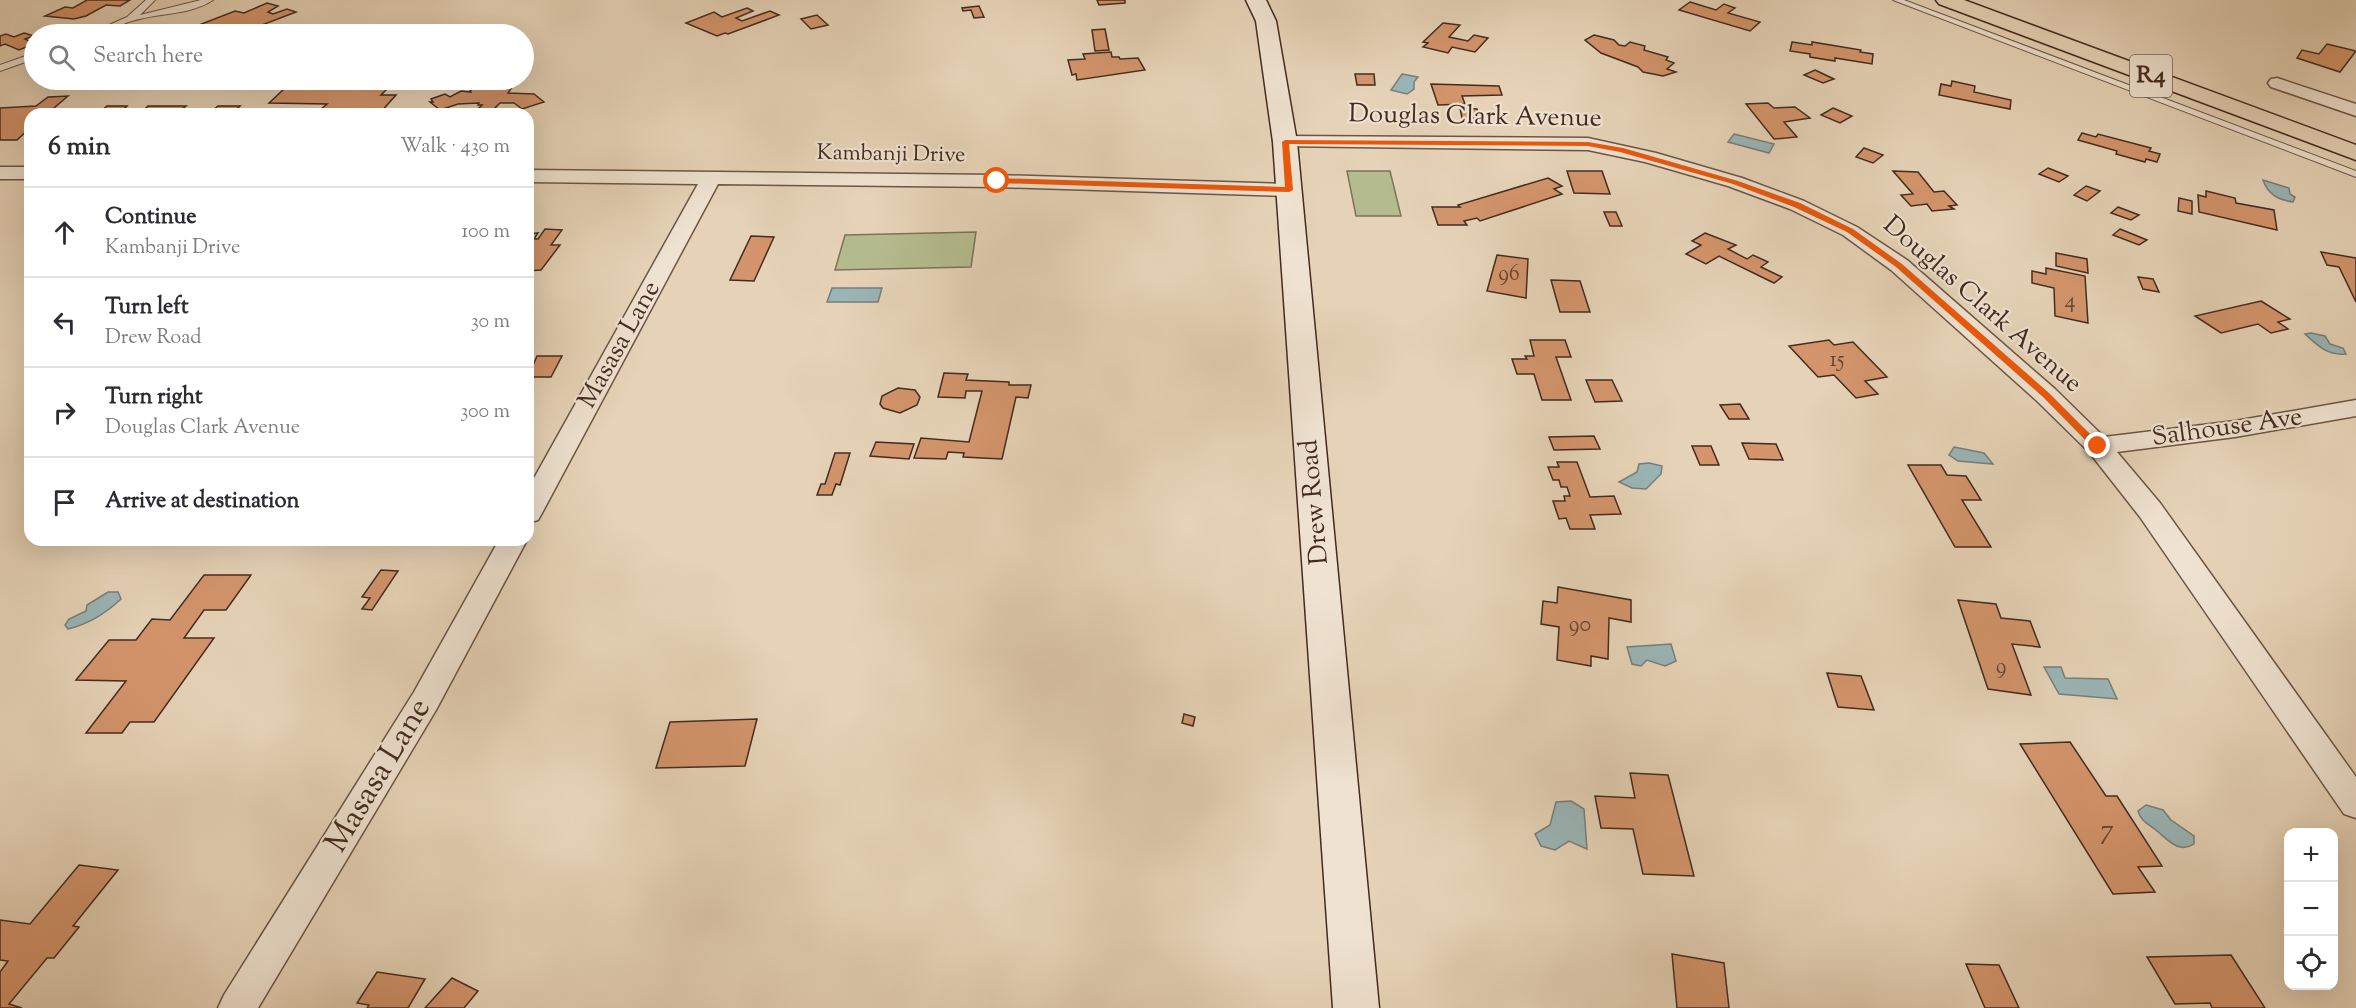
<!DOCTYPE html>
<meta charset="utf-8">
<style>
body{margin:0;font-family:"Sorts Mill Goudy",serif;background:#f7f7f7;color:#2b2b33}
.controls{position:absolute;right:18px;bottom:18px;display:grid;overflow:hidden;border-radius:12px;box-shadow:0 6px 24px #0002}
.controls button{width:54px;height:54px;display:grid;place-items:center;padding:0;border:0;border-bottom:2px solid #e1e1e2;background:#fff;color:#2b2b33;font:30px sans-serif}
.stop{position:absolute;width:18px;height:18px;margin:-14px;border:4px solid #ea580c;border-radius:50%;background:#fff}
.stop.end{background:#ea580c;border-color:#fff;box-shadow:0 2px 6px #0008}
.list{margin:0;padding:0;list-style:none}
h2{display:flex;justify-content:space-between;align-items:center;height:78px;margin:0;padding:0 24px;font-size:26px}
h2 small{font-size:20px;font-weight:400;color:#7c7c81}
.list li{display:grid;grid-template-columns:39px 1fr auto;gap:18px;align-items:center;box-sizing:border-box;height:90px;padding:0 24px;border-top:2px solid #e1e1e2}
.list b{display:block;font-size:22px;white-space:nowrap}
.list p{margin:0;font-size:20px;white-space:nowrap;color:#7c7c81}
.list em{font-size:20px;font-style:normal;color:#7c7c81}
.icon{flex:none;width:33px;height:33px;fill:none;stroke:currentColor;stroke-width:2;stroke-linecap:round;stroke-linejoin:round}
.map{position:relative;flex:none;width:2356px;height:1008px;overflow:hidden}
.search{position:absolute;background:#fff;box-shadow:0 6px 24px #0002;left:24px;top:24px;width:510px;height:66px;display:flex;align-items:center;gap:15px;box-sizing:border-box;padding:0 21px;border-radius:33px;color:#7c7c81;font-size:22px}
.panel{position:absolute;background:#fff;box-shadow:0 6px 24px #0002;left:24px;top:108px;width:510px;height:438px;border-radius:18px}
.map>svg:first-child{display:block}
</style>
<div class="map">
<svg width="2356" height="1008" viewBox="0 0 2356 1008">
<rect width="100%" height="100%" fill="#e6d3b7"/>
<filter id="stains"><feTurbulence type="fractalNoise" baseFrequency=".00333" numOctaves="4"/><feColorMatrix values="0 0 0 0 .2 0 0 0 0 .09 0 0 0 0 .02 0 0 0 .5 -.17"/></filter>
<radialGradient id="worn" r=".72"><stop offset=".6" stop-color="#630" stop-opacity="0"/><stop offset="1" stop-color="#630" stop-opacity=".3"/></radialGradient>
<g fill="#b4bc8f" stroke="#7c7458" stroke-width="1.5">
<path d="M1347,171H1390L1401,216H1356Z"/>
<path d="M976,232L971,267L835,270L845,235Z"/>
</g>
<g fill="#9ab6b8" stroke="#787e7c" stroke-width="1.5">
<path d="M1402,74L1418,77L1414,82V89L1407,94L1391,90Z"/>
<path d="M1734,134L1774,144L1769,153L1728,142Z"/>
<path d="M2263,180L2289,188L2290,194L2295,197L2293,202C2279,200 2268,195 2263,180Z"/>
<path d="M832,288H882L878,302H827Z"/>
<path d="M2311,333L2325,336L2330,344L2343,348L2346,354C2328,356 2318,346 2305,334Z"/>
<path d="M1954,447L1984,453L1993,464L1958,461L1949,455Z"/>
<path d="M1649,463L1662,466L1661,474L1646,489L1632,488L1619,482L1637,472L1639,464Z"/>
<path d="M108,592H118L121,599C105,614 89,624 68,629L65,625L69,619L86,611L87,605Z"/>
<path d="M1671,644L1676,661L1665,666L1647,660L1641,666L1632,664L1627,647Z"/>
<path d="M2044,667H2061L2065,678L2108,679L2117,699L2059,694Z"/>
<path d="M1571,801L1584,809L1587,849L1569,841L1555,850L1541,846L1535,834L1550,825L1556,802Z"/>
<path d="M2146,805L2163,810L2171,820L2194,836V844C2179,854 2168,840 2157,831C2149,824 2141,822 2138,811Z"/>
</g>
<g fill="#d4956c" stroke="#442b21" stroke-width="1.5">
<path d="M87,0H130L120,6L106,5L86,16L74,19L45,16L65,7L73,8Z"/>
<path d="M1097,0H1125V3L1099,5Z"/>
<path d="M1690,2L1716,10L1724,4L1735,8L1728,13L1760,22L1750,31L1679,10Z"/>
<path d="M267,3L278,6L268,12L273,14L287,9L296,12L238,34L214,27L196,34L186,30L235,11L244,13Z"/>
<path d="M979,6L984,17L974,18L971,10L963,11L962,8Z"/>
<path d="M747,8L753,11L736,18L742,21L770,11L779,15L728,34L725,33L717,36L686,23L714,12L722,17Z"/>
<path d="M817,15L828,25L811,29L801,19Z"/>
<path d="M1443,23L1460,25L1449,37L1468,41L1474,35L1488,38L1475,52L1452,47L1448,53L1423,47L1428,43L1423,42Z"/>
<path d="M135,29L155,34H121Z"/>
<path d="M1105,29L1109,50L1095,51L1092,30Z"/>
<path d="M24,33L34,36L25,39L34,44L19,50L5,44L0,46V36L6,34L14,37Z"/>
<path d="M1594,35L1614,40L1619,45L1625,46L1630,42L1645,46L1644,50L1668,57L1666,60L1674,63L1667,69L1676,72L1663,76L1643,72L1638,67L1601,53L1585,40Z"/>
<path d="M1792,42L1812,45V42L1861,50L1860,52L1873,54L1872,64L1835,58V61L1810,57V54L1790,51Z"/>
<path d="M2327,44L2356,51L2340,72L2297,58L2302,50L2319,54Z"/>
<path d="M1111,52L1112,57H1119L1120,59L1138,58L1145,70L1077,80L1076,74L1072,75L1068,60L1085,59L1083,54Z"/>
<path d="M1815,70L1834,79L1823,83L1804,75Z"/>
<path d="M1355,74H1374L1375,85H1357Z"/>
<path d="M318,80H360L355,85L367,84L363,89H369L374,83H400L394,89H387L381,95H396L380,113H370L373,110H352L348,114L331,113L334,110H320L327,104L269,103L284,89H308Z"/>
<path d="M1952,81L1975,86L1974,92L2011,100L2010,109L1939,95L1941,84L1951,86Z"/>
<path d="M499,82L515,83L508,93L534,94L544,102L522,109L514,103H500L492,111L475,112L482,105H478L479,103L458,104L440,110L430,102H433L431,99L445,94L450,97L461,91L471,92L470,90L481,86H496Z"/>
<path d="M1431,84L1499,86L1502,95L1462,96L1465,104L1438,105Z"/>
<path d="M68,96L47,114H30V128L17,140H0V108L36,106L48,97Z"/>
<path d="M1768,103L1774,108L1795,107L1810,118L1784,122L1797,137L1774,139L1746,104Z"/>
<path d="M107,106H127L123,110H144L148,106H186L181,110H189L185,114H98Z"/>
<path d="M218,106H240L231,114H209Z"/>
<path d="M1460,108L1477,109L1480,118H1462Z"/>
<path d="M1833,108L1852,116L1840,123L1821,115Z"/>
<path d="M2082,133L2096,137L2098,134L2151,148L2149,151L2160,154L2157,162L2146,159L2145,162L2116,154L2117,151L2078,140Z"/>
<path d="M1864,148L1883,155L1873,163L1856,157Z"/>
<path d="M2048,168L2068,176L2059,182L2039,174Z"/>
<path d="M1567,171H1602L1610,194L1574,193Z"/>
<path d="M1893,171L1918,172L1934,192L1944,191L1957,205L1949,206L1954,209L1932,211L1927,204L1911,206L1901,195L1913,194Z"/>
<path d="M1548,178L1562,186L1554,189L1562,194L1480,221L1477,218L1464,221L1467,225H1438L1432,207H1460L1458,205Z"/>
<path d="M2086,186L2100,191L2087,201L2074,195Z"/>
<path d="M2206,191L2235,198L2236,203L2274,210L2277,230L2199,212L2198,195L2206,197Z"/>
<path d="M2179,198L2192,201V214L2178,211Z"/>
<path d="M2118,207L2139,215L2131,220L2111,213Z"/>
<path d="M1604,212H1616L1622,226H1610Z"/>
<path d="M545,229L562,230L551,245H560L541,270L528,271V234L538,233L534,239H538Z"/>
<path d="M2120,229L2147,240L2139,245L2113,235Z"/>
<path d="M1705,233L1736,245L1728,249L1747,259L1753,255L1768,262L1761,267L1782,277L1774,283L1719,256L1706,264L1686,254L1701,245L1692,241Z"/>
<path d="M751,236L774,237L754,281L730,280Z"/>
<path d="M2321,252L2356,258V302L2339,267L2327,265Z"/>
<path d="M2056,253L2087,259L2088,273L2056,266Z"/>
<path d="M1497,255L1528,259L1526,298L1487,291Z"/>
<path d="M2046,268L2085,276L2088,323L2055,316L2054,288L2032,283V271L2046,274Z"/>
<path d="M2138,277L2153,279L2159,292L2143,289Z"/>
<path d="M1551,280L1580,281L1590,312H1560Z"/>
<path d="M2261,301L2290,319L2278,322L2288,329L2271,333L2258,324L2221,333L2195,316Z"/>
<path d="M1530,340H1565L1571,357H1556L1571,400H1542L1534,374H1517L1512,359H1527L1525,356H1534Z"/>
<path d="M1829,340L1834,345L1853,342L1887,377L1865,381L1878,394L1856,398L1834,375L1818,377L1789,346Z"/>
<path d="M537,356H562L551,377H528Z"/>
<path d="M944,373L968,374L966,380L1009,382V385H1031L1028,398L1016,397L1002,459L963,457L964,453L948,452L946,459L914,458L921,438L969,442L982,391H966L965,398L938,397Z"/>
<path d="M1586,380H1612L1622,401L1595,402Z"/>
<path d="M898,388L915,390L920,397L917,405L900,413L883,408L880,404L882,396Z"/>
<path d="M1740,404L1749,419H1729L1720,405Z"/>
<path d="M1594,436L1600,449L1554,450L1549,437Z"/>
<path d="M876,442L914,444L909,459L870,456Z"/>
<path d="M1742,443L1776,444L1783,460L1749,459Z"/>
<path d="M1692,446H1711L1719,465H1700Z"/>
<path d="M835,453H850L840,485L836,484L832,495H817L821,484H825Z"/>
<path d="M1557,462H1577L1590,497L1614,496L1621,514L1590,515L1595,529H1570L1566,518L1559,519L1553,501H1565L1564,496H1570L1567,487H1561L1559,480H1553L1548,467H1559Z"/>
<path d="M1908,465H1941L1947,475L1966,476L1981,500H1962L1991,547H1955Z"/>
<path d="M381,570L398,571L372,610L362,609L370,598L362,597Z"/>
<path d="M204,575H251L226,610H204L184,638H214L154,722H130L122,733H86L126,681L76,680L109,640H136L152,619L170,620Z"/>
<path d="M1558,587L1631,600V622L1609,618L1608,659L1591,656V666L1557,660L1559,627L1541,624L1543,601L1557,603Z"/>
<path d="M1958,600L1996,604L2001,618L2030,621L2040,647L2012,644L2031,695L1988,689Z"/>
<path d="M1827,673L1861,676L1874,710L1838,707Z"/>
<path d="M1184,714L1195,717L1193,726L1182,723Z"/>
<path d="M757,719L745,766L656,768L670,722Z"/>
<path d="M2070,742L2106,796H2117L2162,866L2138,867L2155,892L2113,894L2020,744Z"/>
<path d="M1630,773L1668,775L1694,876L1643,874L1633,829L1601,828L1595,796L1635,798Z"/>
<path d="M79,865L118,870L73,926L79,927L54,958H47L9,1004L22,1008H0V972L8,961L0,960V920L30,924Z"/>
<path d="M1672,954L1724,963L1729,1008H1677Z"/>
<path d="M2231,955L2265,1008H2212L2210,1003L2175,1004L2147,957Z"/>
<path d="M1966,964L1999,965L2019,1008H1985Z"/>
<path d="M377,972L425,979L408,1008H367L369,1005L357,1003Z"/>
<path d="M452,978L478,991L464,1008H425Z"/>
</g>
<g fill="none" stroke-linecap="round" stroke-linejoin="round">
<defs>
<g id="lane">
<path d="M146,0H155L140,15L201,0H213C191,15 158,13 132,21C118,25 104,36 89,34L127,17Z"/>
<path d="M1893,0H1904L2356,171V177Z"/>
<path d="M34,53V59L0,71V65Z"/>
</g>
<g id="street">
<path d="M2277,78L2356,104V116L2271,87L2268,83L2271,79Z"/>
<path d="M1285,136L1588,138L1656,153L1742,178L1804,201L1857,227L1907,260L2055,389L2104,437L2235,421L2356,400V416L2235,437L2117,452L2160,503L2356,777V818L2344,814L2140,517L2089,452L2037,401L1891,270L1843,235L1790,209L1728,186L1645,162L1588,150L1278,146L1275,142L1278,138Z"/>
<rect x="0" y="167" width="30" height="12"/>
<path d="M528,170L997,175L1289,184L1296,186L1299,190L1296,194L1289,196L997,187L718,184L542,513L538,520L528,523V489L698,184L528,182Z"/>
<path d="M499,540H527L436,710L258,1008H218L224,995L414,692Z"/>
</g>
<path id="secondary" d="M1246,0H1266L1276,21L1297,142L1379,1008H1333L1273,142L1256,21Z"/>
<path id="highway" d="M1936,0H1964L2356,145V160L1939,4Z"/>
</defs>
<use href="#lane" stroke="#6c5546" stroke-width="2"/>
<use href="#street" stroke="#6c5546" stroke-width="3"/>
<use href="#secondary" stroke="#442b21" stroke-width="3"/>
<use href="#highway" stroke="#442b21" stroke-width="3"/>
<use href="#lane" fill="#efe2d0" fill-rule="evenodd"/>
<use href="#street" fill="#efe2d0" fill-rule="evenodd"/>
<use href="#secondary" fill="#efe2d0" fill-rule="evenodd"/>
<use href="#highway" fill="#e6d3b7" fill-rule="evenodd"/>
</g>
<path fill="#ea580c" d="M1285,140L1588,142L1623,148L1738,181L1800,203L1853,229L1902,264L2049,393L2102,446L2094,449L2043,397L1896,267L1847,232L1794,207L1733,184L1620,152L1588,146L1289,144L1293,190L1289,192L997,183L994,181L997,178L1285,187L1282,142Z"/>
<g text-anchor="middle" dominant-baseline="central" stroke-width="4.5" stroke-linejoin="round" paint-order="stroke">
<g font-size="22" fill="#442b21" stroke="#efe2d0">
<text transform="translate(891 155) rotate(1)">Kambanji Drive</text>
</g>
<g font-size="22" fill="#684634">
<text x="1509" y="275">96</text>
<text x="2070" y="302">4</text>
<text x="1837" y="361">15</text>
<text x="1580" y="626">90</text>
<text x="2001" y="668">9</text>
</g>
<rect fill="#efe2d0" stroke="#776256" stroke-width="1.5" x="2130" y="55" width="42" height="42" rx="4.5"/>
<g font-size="24" font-weight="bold" fill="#442b21">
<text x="2151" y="76">R4</text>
</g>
<g font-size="26" fill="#442b21" stroke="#efe2d0">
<text transform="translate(1475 117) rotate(1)">Douglas Clark Avenue</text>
<text transform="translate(1982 305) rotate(41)">Douglas Clark Avenue</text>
<text transform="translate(620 345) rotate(-61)">Masasa Lane</text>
<text transform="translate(2227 428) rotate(-8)">Salhouse Ave</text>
<text transform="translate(1315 502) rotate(-95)">Drew Road</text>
</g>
<g font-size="27" fill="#684634">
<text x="2107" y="831">7</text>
</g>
<g font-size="32" fill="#442b21" stroke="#efe2d0">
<text transform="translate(379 776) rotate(-59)">Masasa Lane</text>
</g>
</g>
<rect width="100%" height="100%" filter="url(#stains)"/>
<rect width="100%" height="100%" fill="url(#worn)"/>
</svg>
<div class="controls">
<button>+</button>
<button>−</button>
<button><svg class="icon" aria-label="locate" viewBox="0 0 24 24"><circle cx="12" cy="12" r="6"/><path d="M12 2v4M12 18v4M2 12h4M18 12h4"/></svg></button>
</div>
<div class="stop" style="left:997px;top:181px"></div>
<div class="stop end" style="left:2098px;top:446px"></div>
<div class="search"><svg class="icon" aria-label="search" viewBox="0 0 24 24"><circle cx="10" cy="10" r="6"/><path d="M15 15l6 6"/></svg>Search here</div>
<section class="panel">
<h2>6 min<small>Walk · 430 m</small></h2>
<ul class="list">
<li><svg class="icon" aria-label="ahead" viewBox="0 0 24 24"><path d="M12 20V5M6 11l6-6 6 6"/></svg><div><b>Continue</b><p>Kambanji Drive</p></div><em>100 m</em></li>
<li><svg class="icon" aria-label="left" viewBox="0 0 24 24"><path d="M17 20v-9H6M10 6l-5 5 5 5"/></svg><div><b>Turn left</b><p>Drew Road</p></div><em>30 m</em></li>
<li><svg class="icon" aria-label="right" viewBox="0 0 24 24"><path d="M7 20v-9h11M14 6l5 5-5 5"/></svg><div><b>Turn right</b><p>Douglas Clark Avenue</p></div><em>300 m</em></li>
<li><svg class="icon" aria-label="arrive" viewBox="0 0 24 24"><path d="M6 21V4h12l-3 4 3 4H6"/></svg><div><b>Arrive at destination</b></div></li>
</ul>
</section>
</div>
